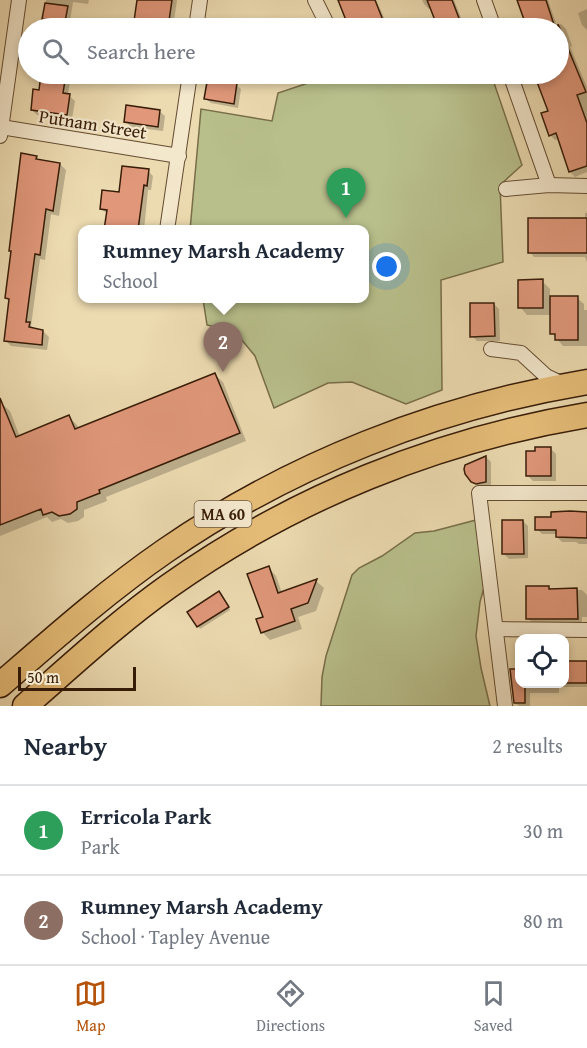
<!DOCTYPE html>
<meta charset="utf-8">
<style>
body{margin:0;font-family:"Gentium Book Plus",serif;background:#f2f2f3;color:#1f2937}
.controls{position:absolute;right:18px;bottom:18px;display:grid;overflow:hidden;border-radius:12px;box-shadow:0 3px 9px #0003}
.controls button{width:54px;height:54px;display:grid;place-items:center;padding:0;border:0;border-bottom:2px solid #e0e1e3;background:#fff;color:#1f2937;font:30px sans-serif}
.scale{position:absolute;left:18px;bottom:15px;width:118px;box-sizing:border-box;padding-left:6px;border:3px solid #371c07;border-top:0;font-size:16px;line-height:21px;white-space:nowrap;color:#371c07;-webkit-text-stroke:4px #f3e7cc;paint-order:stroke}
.you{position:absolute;left:387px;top:267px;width:21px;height:21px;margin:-15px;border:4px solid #fff;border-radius:50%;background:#1a73e8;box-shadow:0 0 0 9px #1a73e833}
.badge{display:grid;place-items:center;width:39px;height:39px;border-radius:50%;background:#b45309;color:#fff;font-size:20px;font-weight:700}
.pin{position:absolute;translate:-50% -50px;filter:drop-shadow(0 2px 3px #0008)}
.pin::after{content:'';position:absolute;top:32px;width:21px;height:18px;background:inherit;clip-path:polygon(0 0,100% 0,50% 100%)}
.popup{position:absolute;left:78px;top:225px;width:291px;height:78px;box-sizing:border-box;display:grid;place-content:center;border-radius:12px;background:#fff;filter:drop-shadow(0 2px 4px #0005);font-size:20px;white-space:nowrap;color:#747a83}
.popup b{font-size:22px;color:#1f2937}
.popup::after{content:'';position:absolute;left:50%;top:100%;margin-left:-12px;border:12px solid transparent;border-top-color:#fff}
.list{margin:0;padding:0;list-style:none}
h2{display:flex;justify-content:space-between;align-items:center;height:78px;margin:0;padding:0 24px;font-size:26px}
h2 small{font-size:20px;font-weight:400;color:#747a83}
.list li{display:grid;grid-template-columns:39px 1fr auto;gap:18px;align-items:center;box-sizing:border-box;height:90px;padding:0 24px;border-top:2px solid #e0e1e3}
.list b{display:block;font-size:22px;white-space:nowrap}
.list p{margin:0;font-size:20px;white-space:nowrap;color:#747a83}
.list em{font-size:20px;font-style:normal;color:#747a83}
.icon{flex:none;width:33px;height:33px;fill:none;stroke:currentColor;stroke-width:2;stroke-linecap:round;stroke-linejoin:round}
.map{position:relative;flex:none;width:587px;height:706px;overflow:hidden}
.search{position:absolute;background:#fff;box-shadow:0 3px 9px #0003;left:18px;right:18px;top:18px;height:66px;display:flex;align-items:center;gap:15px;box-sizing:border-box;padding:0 21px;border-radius:33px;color:#747a83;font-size:22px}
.sheet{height:258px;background:#fff}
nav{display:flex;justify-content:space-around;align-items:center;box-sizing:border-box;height:84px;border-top:2px solid #e0e1e3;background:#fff;font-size:16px;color:#747a83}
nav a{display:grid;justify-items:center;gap:3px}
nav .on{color:#b45309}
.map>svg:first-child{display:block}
</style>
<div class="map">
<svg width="587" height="706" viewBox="0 0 587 706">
<rect width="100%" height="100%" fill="#ecdab0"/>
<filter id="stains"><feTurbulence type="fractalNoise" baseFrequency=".00333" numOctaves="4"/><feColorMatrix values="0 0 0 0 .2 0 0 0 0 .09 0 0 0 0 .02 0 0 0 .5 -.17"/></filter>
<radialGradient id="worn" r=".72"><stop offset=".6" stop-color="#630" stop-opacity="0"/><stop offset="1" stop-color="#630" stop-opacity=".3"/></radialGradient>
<g fill="#b8bf8b" stroke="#786e49" stroke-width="1.5">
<path d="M335,74H491L522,165L500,185L503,262L441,280L442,390L406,404L352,382L328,383L274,408L255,356L236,333L207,325L203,299L364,298V230H190L201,109L272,121L278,93Z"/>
<path d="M476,520L487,577L480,602L476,636L481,668L490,706H321L322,677L326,656L352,575L359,568L382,556L415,533L434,531Z"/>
</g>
<g fill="#0003">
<path d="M46,0H89L88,4L73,2L69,28H42Z"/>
<path d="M138,0H177L173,28H134Z"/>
<path d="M337,0H376L389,28H352L349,26L341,3Z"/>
<path d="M422,0H454L465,28H440L432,8L429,9L424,4Z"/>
<path d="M523,0H548L557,26L561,24L566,29L572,46L570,47L587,87V172L575,177L570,172L559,139L555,140L550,135V111L535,74H558V28H528L519,1Z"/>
<path d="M587,9V30L582,25L578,13Z"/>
<path d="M42,74H71L68,95L75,101L72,119L37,115L32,110L40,92Z"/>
<path d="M213,74H232L230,84L236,85L241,89L238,108L211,103L206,99L211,84Z"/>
<path d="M159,111L165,116L163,131L131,127L126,122Z"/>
<path d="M36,158L39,161L60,164L66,170L59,216L51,214L45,260L40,259L31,326L36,330L43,331L49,337L47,350L11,346L5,340L10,301L6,298L12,252L10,250Z"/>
<path d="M148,171L153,176L151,190H148L144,230H106L108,214L101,209Z"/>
<path d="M585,213H587V262L585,257H534L530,252L585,219Z"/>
<path d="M542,281L550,289V298H577L584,304V310H587V346H563L552,333V315H527L520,307Z"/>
<path d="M494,304L499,309L500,341H477L472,336Z"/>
<path d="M215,375L223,382L246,441L106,497L107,501L84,510V517L78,521L68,523L61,519L52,522L47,517L0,536V404H2L10,411L20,437L69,417L77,425L79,429Z"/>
<path d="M551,449L556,454V481H533L528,476Z"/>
<path d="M486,457L491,462V487L480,488L473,481Z"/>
<path d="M587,514V544H579L576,542H562L557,537V534H542L537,529Z"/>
<path d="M523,521L528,526V558L509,559L504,554Z"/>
<path d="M269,568L276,576L282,593L316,581L324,588L316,611L298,617L302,629L270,640L262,632Z"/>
<path d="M549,587L551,590H582L587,595V617H582V623H533L527,618Z"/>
<path d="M221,595L230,610L200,629L189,612Z"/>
<path d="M564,663H587V687H559V693H530V706H519L515,702L511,671H520V684H564Z"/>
</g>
<g fill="#e0977a" stroke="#371c07" stroke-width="1.5">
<path d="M137,0H172L168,28H133Z"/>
<path d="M338,0H375L386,28H349Z"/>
<path d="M427,0H452L462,26L456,28H438Z"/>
<path d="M517,0H546L555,28H527Z"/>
<path d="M45,3L68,6L65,22L42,19Z"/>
<path d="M558,24L586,92L577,95L587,123V166L569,172L556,133L549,136L541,113L548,111L534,74H558Z"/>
<path d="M41,74H66L63,93L70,94L67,115L31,110L33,89L39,90Z"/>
<path d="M212,74H227L226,82L237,83L234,104L204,99L207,82L210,83Z"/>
<path d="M126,105L160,110L158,127L124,122Z"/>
<path d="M21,153L37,156L36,159L60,163L53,211L46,209L40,255L35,254L26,322H30L29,327L43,330L42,345L4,341L9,299L5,298L11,251H9Z"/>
<path d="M122,166L149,169L147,186L144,185L138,230H104L107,210L100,209L102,190L119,192Z"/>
<rect x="528" y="218" width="59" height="35"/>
<path d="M543,279V308H518V280Z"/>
<path d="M550,296H578V340H555V334H550Z"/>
<path d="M470,303H494L495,336L470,337Z"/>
<path d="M215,373L240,433L99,490L100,493L77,502V509L70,514L59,516L52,512L43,515L41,509L0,525V398L16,437L69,415L75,429Z"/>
<path d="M535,447H551V476H526V451H535Z"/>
<path d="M486,456V482L476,484L471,482L465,474L464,469L465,465Z"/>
<path d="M570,511L587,512V538L556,537V530H535V517H551V512Z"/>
<path d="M502,520H523L524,554H502Z"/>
<path d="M269,566L278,593L317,579L308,603L291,609L295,621L261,633L256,619L263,617L247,574Z"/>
<path d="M526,586H549V589L577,588L578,619H526Z"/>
<path d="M219,591L229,607L197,627L187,612Z"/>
<rect x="564" y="661" width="23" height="22"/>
<path d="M510,669H519V684H525V703H514Z"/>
</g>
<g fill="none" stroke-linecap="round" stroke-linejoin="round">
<defs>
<g id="street">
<path d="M315,0L329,28"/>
<path d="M484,0L494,28"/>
<path d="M196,28L200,0"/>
<path d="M510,74L549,185"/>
<path d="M1,127L179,156"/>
<path d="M0,136L19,0"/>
<path d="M506,189L549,185L587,186"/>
<path d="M167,230L190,74"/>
<path d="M491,349L521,353L546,376L565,385"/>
<path d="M496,629L587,630"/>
<path d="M505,706L479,493H587"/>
</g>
<g id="highway">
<path d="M0,685C53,639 107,591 165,551C291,464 437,407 587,382"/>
<path d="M25,706C72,665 118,622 169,586C293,498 437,440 587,415"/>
</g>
</defs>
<use href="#street" stroke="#644c31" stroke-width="16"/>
<use href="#highway" stroke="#371c07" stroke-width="27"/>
<use href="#street" stroke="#f3e7cc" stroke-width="14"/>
<use href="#highway" stroke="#e6bd78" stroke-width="24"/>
</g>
<g text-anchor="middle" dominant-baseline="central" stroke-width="4.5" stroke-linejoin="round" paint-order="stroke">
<rect fill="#f3e7cc" stroke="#6f5942" stroke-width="1.5" x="194.5" y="501" width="57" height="26" rx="4.5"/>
<g font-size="16" font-weight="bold" fill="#371c07">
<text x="223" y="514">MA 60</text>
</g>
<g font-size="18" fill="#371c07" stroke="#f3e7cc">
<text transform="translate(93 124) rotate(9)">Putnam Street</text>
</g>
</g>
<rect width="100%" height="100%" filter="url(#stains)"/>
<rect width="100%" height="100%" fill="url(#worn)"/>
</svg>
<div class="controls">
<button><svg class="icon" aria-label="locate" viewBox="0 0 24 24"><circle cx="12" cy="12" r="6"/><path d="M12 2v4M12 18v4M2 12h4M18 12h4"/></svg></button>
</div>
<div class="scale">50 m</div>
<div class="you"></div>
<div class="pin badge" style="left:346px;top:218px;background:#2e9e5b">1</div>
<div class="pin badge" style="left:223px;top:372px;background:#8d6e63">2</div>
<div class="popup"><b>Rumney Marsh Academy</b>School</div>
<div class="search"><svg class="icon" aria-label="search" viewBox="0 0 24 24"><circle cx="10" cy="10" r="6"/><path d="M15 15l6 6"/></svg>Search here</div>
</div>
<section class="sheet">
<h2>Nearby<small>2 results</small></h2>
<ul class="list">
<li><span class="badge" style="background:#2e9e5b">1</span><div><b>Erricola Park</b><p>Park</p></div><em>30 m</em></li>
<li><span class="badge" style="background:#8d6e63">2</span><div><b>Rumney Marsh Academy</b><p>School · Tapley Avenue</p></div><em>80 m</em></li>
</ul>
</section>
<nav>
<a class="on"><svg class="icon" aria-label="map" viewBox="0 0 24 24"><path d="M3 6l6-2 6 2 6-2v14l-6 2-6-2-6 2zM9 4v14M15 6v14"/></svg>Map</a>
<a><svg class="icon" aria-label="directions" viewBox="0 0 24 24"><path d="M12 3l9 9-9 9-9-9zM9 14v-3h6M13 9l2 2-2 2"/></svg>Directions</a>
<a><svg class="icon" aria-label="saved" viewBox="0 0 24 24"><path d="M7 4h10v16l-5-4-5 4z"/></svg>Saved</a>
</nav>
